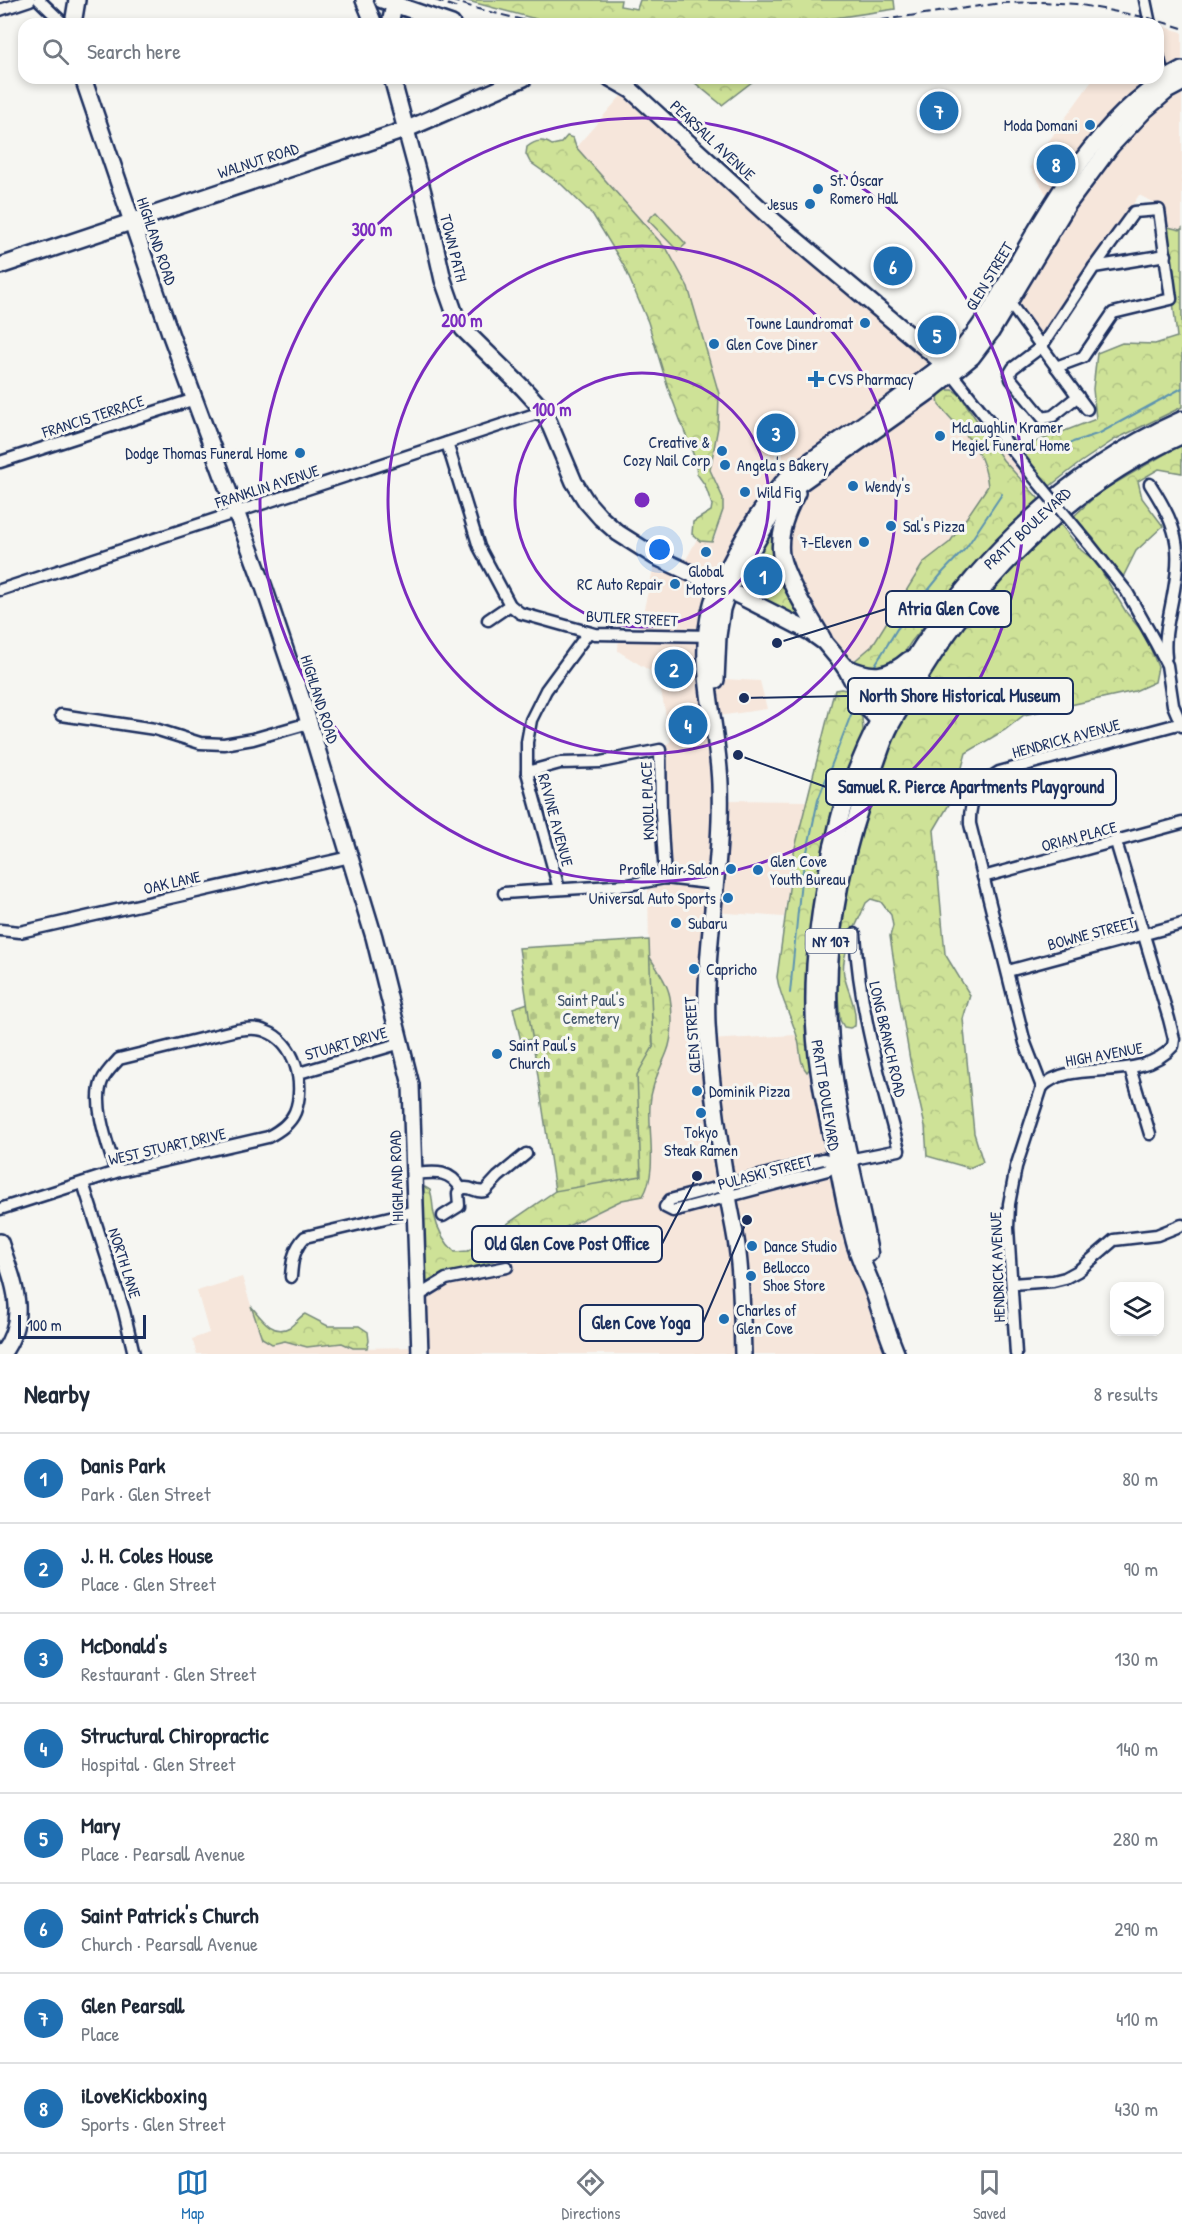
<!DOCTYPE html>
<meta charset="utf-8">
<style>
body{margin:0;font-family:"Patrick Hand",sans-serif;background:#f2f2f3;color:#1f2937}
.controls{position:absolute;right:18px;bottom:18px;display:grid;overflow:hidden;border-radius:12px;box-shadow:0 3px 9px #0003}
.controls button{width:54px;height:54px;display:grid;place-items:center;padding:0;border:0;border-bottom:2px solid #e0e1e3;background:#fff;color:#1f2937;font:30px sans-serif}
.scale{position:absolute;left:18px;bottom:15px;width:128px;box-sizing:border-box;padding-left:6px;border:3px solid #1b2f5e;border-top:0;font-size:16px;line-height:21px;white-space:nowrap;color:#1b2f5e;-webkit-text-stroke:4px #f6f6f2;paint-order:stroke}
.you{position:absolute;left:660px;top:550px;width:21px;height:21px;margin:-15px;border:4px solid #fff;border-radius:50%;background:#1a73e8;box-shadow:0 0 0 9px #1a73e833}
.badge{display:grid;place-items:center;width:39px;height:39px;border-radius:50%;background:#1f6fb2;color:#fff;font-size:20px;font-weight:700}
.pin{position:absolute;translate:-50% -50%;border:3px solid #fff;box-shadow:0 2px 6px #0006}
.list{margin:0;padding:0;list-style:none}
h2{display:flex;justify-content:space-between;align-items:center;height:78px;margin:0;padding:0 24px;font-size:26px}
h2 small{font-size:20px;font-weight:400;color:#747a83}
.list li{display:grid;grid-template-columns:39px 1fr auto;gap:18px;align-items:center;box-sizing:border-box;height:90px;padding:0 24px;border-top:2px solid #e0e1e3}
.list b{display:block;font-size:22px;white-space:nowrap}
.list p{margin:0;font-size:20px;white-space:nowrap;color:#747a83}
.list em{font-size:20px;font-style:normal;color:#747a83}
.icon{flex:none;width:33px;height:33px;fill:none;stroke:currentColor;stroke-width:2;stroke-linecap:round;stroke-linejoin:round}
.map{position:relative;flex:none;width:1182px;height:1354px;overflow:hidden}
.search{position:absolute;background:#fff;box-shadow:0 3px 9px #0003;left:18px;right:18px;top:18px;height:66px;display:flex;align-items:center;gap:15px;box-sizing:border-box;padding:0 21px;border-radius:18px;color:#747a83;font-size:22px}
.sheet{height:798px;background:#fff}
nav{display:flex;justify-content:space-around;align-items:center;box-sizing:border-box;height:84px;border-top:2px solid #e0e1e3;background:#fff;font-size:16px;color:#747a83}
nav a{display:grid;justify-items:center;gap:3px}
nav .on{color:#1f6fb2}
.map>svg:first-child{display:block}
</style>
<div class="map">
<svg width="1182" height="1354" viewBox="0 0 1182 1354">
<defs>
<pattern id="forest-crowns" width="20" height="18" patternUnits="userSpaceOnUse" patternTransform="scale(1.5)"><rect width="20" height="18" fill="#cee297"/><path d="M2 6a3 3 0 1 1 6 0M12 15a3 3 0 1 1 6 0" fill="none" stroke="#b0c285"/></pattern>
<pattern id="cemetery-stones" width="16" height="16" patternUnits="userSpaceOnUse" patternTransform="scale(1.5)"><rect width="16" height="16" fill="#cee297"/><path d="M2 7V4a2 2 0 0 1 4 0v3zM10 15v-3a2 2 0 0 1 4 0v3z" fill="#b0c285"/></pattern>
</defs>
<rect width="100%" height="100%" fill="#f6f6f2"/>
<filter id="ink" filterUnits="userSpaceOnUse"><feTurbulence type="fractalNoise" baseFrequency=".0167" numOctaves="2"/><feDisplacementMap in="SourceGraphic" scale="12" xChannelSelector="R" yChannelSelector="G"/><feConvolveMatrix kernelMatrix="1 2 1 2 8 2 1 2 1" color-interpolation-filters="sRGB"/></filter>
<g filter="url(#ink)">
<g fill="#f6e6db">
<path d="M1158,25L1182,32V228L1180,231L1165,229L1162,207L1139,195L1041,344L1014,301L1050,200L1030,167L1094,78H1158Z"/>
<path d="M628,88L948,367L1034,476L1026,483L1003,460L960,395L947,390L941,392L938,398L939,405L976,445L984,464L988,486L950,542L924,562L872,646L845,667L838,656L719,586L705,678L760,681L767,709L711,717L719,800L807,801L794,852L784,917L713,912L709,1040L796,1035L798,1037L800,1058L811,1067L871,1281L896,1354H197L192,1339L209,1333L197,1291L242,1277L260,1334L276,1344L285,1341L307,1347L342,1343L353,1348L419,1347L418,1296L437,1279L622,1200L643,1196L651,1150L650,1104L655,1076L668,1050L670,997L664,981L649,956L648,881L665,878L660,750L671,741L658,676L618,651L619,633L638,634L656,557L681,569L697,539L711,542L714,540L723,510V498L710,470L718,427L688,287L668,251L576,147Z"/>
</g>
<g fill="url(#forest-crowns)" stroke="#74887a" stroke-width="1.5">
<path d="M464,0H621L620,6L637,9L640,0H894L895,9L794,24H563L547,22Z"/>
<path d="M689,78H757L722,105Z"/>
<path d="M567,136L573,138L576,147L668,251L688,287L719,394L718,427L710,470L723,498V510L712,542L700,541L692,534L693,522L711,511L712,505L705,485L697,474L695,459L668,388L648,322L624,266L593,215L561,184L530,162L526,154L527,147C536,140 543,139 552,145L561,143Z"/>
<path d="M1168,227L1180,230L1182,228V407L1114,440L1081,462L1050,486L1019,452L1020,448L1096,419L1093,389L1097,353L1122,343L1155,344L1177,337L1165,229Z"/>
<path d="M947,390H953L960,395L1003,460L1038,498L1040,505L961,582L911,642L899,662L887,671L852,663L872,646L924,562L950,542L988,486C984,446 963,434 939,405C937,396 939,393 947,390Z"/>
<path d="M1182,444V473L1159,469L1138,481L1142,498L1163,526L1136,551L1123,577L1112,578L1103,574L1126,612L1145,635L1158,667L1155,682L1135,691L1024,715L1005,730L966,753L954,796L934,830L945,954L970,995L963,1019L974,1133L983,1162L969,1168L927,1156L925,1126L910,1060L896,976L890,936L893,926L891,915L881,902L871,899L866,903C858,922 840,954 844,975C848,993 857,1006 855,1026L850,1028L844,1027L840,1020L837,985V951L843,885L891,734L983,593L1054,526L1061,525L1081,550L1097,563L1094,539L1074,516L1100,492Z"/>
<path d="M771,528L775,567L782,584L802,616V618L742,590L743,585Z"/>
<path d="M841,689L846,690L862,718L863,730L811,1067L807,1072C799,1063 801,1051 798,1040C793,1019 780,999 777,977L794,852L832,700L835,690Z"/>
<path d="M649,956C657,969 667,982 670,997C673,1013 673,1037 667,1052C660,1070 651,1085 650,1105C648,1132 658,1172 643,1196L622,1200L502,1258L437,1279L418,1296L420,1188L425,1187L430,1190C433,1198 432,1205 434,1214C437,1228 444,1242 455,1252L468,1251L555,1191L653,1047Z"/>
<path d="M528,1003L533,1039L521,1041L513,1008Z"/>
<path d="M251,1306C261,1318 273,1337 290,1327C296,1323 299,1317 305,1314L328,1326H359L368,1332L369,1341L367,1348H353L342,1343L307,1347L285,1341L272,1344L262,1338Z"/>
</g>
<path fill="url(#cemetery-stones)" stroke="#74887a" stroke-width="1.5" d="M649,940L653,1047L637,1075L641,1176L555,1191L519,948Z"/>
<path fill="#cee297" stroke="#74887a" stroke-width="1.5" d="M656,212L686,244L678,251L648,220Z"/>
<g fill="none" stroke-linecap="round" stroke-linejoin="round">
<g stroke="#5d94b0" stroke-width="2">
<path d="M1055,453L1073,442L1100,433L1182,388"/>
<path d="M875,665L897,629L943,572L966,548L1002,494"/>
<path d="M790,993L801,880L818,800L852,712"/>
</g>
<defs>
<g id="street">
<path d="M39,0L64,24"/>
<path d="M1145,0L1150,24"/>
<path d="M0,10L30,0"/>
<path d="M1158,55L1166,87"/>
<path d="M1006,298L1087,409"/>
<path d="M1056,367L1083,357L1113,313L1171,299L1159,210L1134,212L1094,267"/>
<path d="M952,374L1033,476"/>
<path d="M1078,396L1053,416L1043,418L1011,379L1010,373L1013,368L1041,347L1094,267L1166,255"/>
<path d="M447,443L479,547L510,605L520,613L595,634L713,636"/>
<path d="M0,462L195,399"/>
<path d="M1150,484C1182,534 1182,552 1170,611C1167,627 1164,641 1166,657"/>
<path d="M1088,543L1127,592L1155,642L1167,665L1173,705L1182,726"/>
<path d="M0,590L544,411"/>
<path d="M488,620L510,605"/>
<path d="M61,715L155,729L200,743L224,744L253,739L309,723"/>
<path d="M527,772L560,763L601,762L660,750L661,812L665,878"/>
<path d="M983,877L1182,823"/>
<path d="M559,889L527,772V742L531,720L546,690L588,633"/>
<path d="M504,893L628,885L665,878L717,884"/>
<path d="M0,930L20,932L350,857"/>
<path d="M1008,971L1182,924"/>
<path d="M1130,1068L1150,1134"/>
<path d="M299,1073L401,1043"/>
<path d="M1042,1087C1071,1057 1140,1085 1173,1046L1174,1039L1169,1019L1116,842"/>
<path d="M838,1162L828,1170L673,1211L665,1207L670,1200L823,1159L838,1162L899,1150C880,1079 859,1008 855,934"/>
<path d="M414,1174C434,1172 450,1169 461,1189"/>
<path d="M83,1183L124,1311L134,1354"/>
<path d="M461,1189C471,1185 476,1194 485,1191L498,1177L526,1154"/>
<path d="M0,1209L116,1172L268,1137C279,1131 290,1124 295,1112C306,1084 295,1041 265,1031C256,1027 246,1029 237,1030L119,1059C113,1066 106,1072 102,1081C92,1105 109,1148 116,1172"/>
<path d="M443,1216L459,1206L458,1193L461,1189"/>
<path d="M291,1277C292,1261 294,1248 305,1237L415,1211"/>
<path d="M1012,1284L1053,1281L1065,1278L1078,1271L1114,1240L1157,1235L1182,1225"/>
<path d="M418,1296L446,1279L507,1267"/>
<path d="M1016,1354L1008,1228L1009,1204L1016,1167L1042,1087L1025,1043L970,824C969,800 978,784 999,772L1182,723"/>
</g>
<g id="secondary">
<path d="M364,0L374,24"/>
<path d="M382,0L452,24"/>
<path d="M73,24L77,0"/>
<path d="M390,24L394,5"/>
<path d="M83,78L170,333L264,587L303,703L374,937L411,1085L420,1354"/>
<path d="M392,78L425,200L443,280L456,317L463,329L523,388L544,411L574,482L586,501L601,518L618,533L656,557L744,598L810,632L824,642L845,667L867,708L888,730"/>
<path d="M610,78L631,90L775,222L936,357L950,372"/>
<path d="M0,266L405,130L524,78"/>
<path d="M797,493C787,511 778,534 781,555C786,580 810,616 823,639"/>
<path d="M716,680L718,636L722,609L728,591L776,508L798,485L929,392L972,357L991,332L1068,204L1111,146L1145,110L1167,91L1182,83"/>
<path d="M0,1242C13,1282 30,1316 2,1354"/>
<path d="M743,1354C742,1321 742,1287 738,1254C736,1234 731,1215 728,1196C719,1139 710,1081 707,1024C704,944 723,864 720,784C718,725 696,666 711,608C714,593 722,580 729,566C746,533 763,503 789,476C832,445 877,416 919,383C934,371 952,360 965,345C988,318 1005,285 1023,253C1062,185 1110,106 1182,70"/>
</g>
<g id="primary">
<path d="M845,667C871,679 887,679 909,660"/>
<path d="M869,1253C855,1177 832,1102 829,1025C824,938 842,851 873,770C878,757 882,743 888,730C894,717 903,705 910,692C972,584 1067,486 1182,435"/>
<path d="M896,1354C888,1335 882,1316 876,1297C870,1280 862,1264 856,1246C847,1215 842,1182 835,1150C826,1109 817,1068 815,1026C812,966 820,905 833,846C837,832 839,817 844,804C901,641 1022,491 1182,420"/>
</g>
</defs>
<use href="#street" stroke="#1b2f5e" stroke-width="15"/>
<use href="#secondary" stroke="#1b2f5e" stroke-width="20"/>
<use href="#primary" stroke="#1b2f5e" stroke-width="21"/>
<use href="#street" stroke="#f6f6f2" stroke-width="10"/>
<use href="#secondary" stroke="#f6f6f2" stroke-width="15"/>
<use href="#primary" stroke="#f6f6f2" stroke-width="16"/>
<g stroke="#1b2f5e" stroke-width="2" stroke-dasharray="9 4.5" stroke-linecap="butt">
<path d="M435,0L458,8"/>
<path d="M450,0L478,9L539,24"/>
<path d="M820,24L863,18"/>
<path d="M854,24L1001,3L1040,2L1076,4L1149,18L1182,28"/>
</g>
<defs>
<path id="street-bridge" d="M1033,476L1088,543"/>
</defs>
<use href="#street-bridge" stroke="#1b2f5e" stroke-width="15" stroke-linecap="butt"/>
<use href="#street-bridge" stroke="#f6f6f2" stroke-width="10"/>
</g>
</g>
<g fill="none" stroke="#7b2cbf" stroke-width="3">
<circle cx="642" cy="500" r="127"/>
<circle cx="642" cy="500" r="254"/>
<circle cx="642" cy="500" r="382"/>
</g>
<g fill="#1f6fb2" stroke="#f6f6f2" stroke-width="2">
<circle cx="1090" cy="125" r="6"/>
<circle cx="818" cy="189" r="6"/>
<circle cx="810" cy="204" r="6"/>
<circle cx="865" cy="323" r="6"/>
<circle cx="714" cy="344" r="6"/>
<path d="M813 370h6v6h6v6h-6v6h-6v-6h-6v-6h6z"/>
<circle cx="940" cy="436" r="6"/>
<circle cx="722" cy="451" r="6"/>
<circle cx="300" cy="453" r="6"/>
<circle cx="725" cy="465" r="6"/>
<circle cx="853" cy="486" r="6"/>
<circle cx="745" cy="492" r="6"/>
<circle cx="891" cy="526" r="6"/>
<circle cx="864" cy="542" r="6"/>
<circle cx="706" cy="552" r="6"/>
<circle cx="675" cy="584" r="6"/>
<circle cx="731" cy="869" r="6"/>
<circle cx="758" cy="870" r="6"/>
<circle cx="728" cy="898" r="6"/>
<circle cx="676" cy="923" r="6"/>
<circle cx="694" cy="969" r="6"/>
<circle cx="497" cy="1054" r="6"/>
<circle cx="697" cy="1091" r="6"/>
<circle cx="701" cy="1113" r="6"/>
<circle cx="752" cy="1246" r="6"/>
<circle cx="751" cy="1276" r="6"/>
<circle cx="724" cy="1319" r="6"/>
</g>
<g text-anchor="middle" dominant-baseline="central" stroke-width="6" stroke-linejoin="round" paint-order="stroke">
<rect fill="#f6f6f2" stroke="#5d6b8a" stroke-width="1.5" x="805.5" y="929" width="51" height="24" rx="4.5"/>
<g font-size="15" font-weight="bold" fill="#1b2f5e">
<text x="831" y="941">NY 107</text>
</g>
<g font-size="16" fill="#1b2f5e" stroke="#f6f6f2" text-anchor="start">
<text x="1078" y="125" text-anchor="end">Moda Domani</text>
<text x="830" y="180">St. Óscar<tspan x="830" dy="18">Romero Hall</tspan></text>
<text x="798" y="204" text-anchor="end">Jesus</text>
<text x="853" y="323" text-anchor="end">Towne Laundromat</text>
<text x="726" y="344">Glen Cove Diner</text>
<text x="828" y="379">CVS Pharmacy</text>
<text x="952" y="427">McLaughlin Kramer<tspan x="952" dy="18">Megiel Funeral Home</tspan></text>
<text x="710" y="442" text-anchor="end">Creative &amp;<tspan x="710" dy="18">Cozy Nail Corp</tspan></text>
<text x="288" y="453" text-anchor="end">Dodge Thomas Funeral Home</text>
<text x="737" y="465">Angela's Bakery</text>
<text x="865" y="486">Wendy's</text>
<text x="757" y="492">Wild Fig</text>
<text x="903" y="526">Sal's Pizza</text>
<text x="852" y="542" text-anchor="end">7-Eleven</text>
<text x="706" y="571" text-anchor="middle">Global<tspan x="706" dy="18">Motors</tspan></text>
<text x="663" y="584" text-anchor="end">RC Auto Repair</text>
<text x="770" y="861">Glen Cove<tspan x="770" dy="18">Youth Bureau</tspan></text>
<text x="719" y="869" text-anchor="end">Profile Hair Salon</text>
<text x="716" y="898" text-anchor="end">Universal Auto Sports</text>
<text x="688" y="923">Subaru</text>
<text x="706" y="969">Capricho</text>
<text x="509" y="1045">Saint Paul's<tspan x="509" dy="18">Church</tspan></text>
<text x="709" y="1091">Dominik Pizza</text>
<text x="701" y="1132" text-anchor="middle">Tokyo<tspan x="701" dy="18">Steak Ramen</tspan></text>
<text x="764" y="1246">Dance Studio</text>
<text x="763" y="1267">Bellocco<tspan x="763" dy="18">Shoe Store</tspan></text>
<text x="736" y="1310">Charles of<tspan x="736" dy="18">Glen Cove</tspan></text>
</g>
<g font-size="16" fill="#1b2f5e" stroke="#f6f6f2">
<text transform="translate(713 140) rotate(43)">PEARSALL AVENUE</text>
<text transform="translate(258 160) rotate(-18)">WALNUT ROAD</text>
<text transform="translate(157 241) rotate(71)">HIGHLAND ROAD</text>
<text transform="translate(454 248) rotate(76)">TOWN PATH</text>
<text transform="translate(989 276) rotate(-59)">GLEN STREET</text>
<text transform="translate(93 416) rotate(-18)">FRANCIS TERRACE</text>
<text transform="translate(267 486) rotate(-18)">FRANKLIN AVENUE</text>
<text transform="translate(1027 528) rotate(-43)">PRATT BOULEVARD</text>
<text transform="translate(632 618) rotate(3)">BUTLER STREET</text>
<text transform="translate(320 699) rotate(72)">HIGHLAND ROAD</text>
<text transform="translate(1066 738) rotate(-15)">HENDRICK AVENUE</text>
<text transform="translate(647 801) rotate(-92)">KNOLL PLACE</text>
<text transform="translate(556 820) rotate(75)">RAVINE AVENUE</text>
<text transform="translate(1079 836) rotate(-15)">ORIAN PLACE</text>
<text transform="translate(172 882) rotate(-13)">OAK LANE</text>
<text transform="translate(1091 933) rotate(-15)">BOWNE STREET</text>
<text transform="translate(692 1035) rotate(-94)">GLEN STREET</text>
<text transform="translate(888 1039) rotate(77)">LONG BRANCH ROAD</text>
<text transform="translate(346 1043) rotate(-16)">STUART DRIVE</text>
<text transform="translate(1104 1054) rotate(-10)">HIGH AVENUE</text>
<text transform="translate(826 1095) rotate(81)">PRATT BOULEVARD</text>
<text transform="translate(167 1146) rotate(-13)">WEST STUART DRIVE</text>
<text transform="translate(765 1172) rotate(-15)">PULASKI STREET</text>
<text transform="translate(396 1176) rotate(-92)">HIGHLAND ROAD</text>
<text transform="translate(125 1263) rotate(72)">NORTH LANE</text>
<text transform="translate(997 1267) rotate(-92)">HENDRICK AVENUE</text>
</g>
<g font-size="16" fill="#3f5369" stroke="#f6f6f2">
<text x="591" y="1000">Saint Paul's<tspan x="591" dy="18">Cemetery</tspan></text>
</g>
</g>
<circle cx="642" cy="500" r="9" fill="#7b2cbf" stroke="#f6f6f2" stroke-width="3"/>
<g font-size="18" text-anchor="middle" font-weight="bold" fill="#7b2cbf" stroke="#f6f6f2" stroke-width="6" stroke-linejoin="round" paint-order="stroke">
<text x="372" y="236">300 m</text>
<text x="462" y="327">200 m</text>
<text x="552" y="416">100 m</text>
</g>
<path fill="none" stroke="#1b2f5e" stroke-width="2" d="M777 643L886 609M744 698L848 696M738 755L826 787M697 1176L662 1244M747 1220L703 1323"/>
<g fill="#1b2f5e" stroke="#f6f6f2" stroke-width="2">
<circle cx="777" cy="643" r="6"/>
<circle cx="744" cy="698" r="6"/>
<circle cx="738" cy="755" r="6"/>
<circle cx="697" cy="1176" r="6"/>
<circle cx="747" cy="1220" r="6"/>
</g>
<g fill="#f6f6f2" stroke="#1b2f5e" stroke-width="2">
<rect x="886" y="591" width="125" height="36" rx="6"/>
<rect x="848" y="678" width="225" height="36" rx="6"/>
<rect x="826" y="769" width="290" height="36" rx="6"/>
<rect x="472" y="1226" width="190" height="36" rx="6"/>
<rect x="580" y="1305" width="123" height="36" rx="6"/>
</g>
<g font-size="18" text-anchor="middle" font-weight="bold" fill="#1b2f5e">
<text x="949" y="615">Atria Glen Cove</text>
<text x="960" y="702">North Shore Historical Museum</text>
<text x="971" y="793">Samuel R. Pierce Apartments Playground</text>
<text x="567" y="1250">Old Glen Cove Post Office</text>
<text x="641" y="1329">Glen Cove Yoga</text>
</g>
</svg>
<div class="controls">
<button><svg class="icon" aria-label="layers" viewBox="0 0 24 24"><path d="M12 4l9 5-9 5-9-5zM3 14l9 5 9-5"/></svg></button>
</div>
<div class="scale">100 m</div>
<div class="you"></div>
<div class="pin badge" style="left:763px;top:576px">1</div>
<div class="pin badge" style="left:674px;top:669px">2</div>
<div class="pin badge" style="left:776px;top:433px">3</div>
<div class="pin badge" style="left:688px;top:725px">4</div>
<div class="pin badge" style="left:937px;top:335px">5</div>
<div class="pin badge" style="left:893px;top:266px">6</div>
<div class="pin badge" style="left:939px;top:111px">7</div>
<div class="pin badge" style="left:1056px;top:164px">8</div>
<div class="search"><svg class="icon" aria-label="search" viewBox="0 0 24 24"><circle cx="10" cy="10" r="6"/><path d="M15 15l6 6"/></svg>Search here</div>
</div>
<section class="sheet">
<h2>Nearby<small>8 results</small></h2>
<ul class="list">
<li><span class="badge">1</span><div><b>Danis Park</b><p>Park · Glen Street</p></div><em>80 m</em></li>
<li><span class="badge">2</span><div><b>J. H. Coles House</b><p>Place · Glen Street</p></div><em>90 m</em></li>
<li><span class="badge">3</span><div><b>McDonald's</b><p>Restaurant · Glen Street</p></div><em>130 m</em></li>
<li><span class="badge">4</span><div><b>Structural Chiropractic</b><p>Hospital · Glen Street</p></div><em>140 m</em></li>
<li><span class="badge">5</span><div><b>Mary</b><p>Place · Pearsall Avenue</p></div><em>280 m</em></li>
<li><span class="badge">6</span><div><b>Saint Patrick's Church</b><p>Church · Pearsall Avenue</p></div><em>290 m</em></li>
<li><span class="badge">7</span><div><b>Glen Pearsall</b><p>Place</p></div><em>410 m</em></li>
<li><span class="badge">8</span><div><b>iLoveKickboxing</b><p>Sports · Glen Street</p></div><em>430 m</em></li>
</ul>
</section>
<nav>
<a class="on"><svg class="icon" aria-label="map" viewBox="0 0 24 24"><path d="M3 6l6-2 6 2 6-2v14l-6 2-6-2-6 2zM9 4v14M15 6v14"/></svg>Map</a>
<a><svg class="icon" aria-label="directions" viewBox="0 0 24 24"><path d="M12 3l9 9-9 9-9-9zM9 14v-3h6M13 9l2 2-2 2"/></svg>Directions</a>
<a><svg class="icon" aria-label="saved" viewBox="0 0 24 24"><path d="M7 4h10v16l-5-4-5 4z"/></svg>Saved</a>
</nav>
